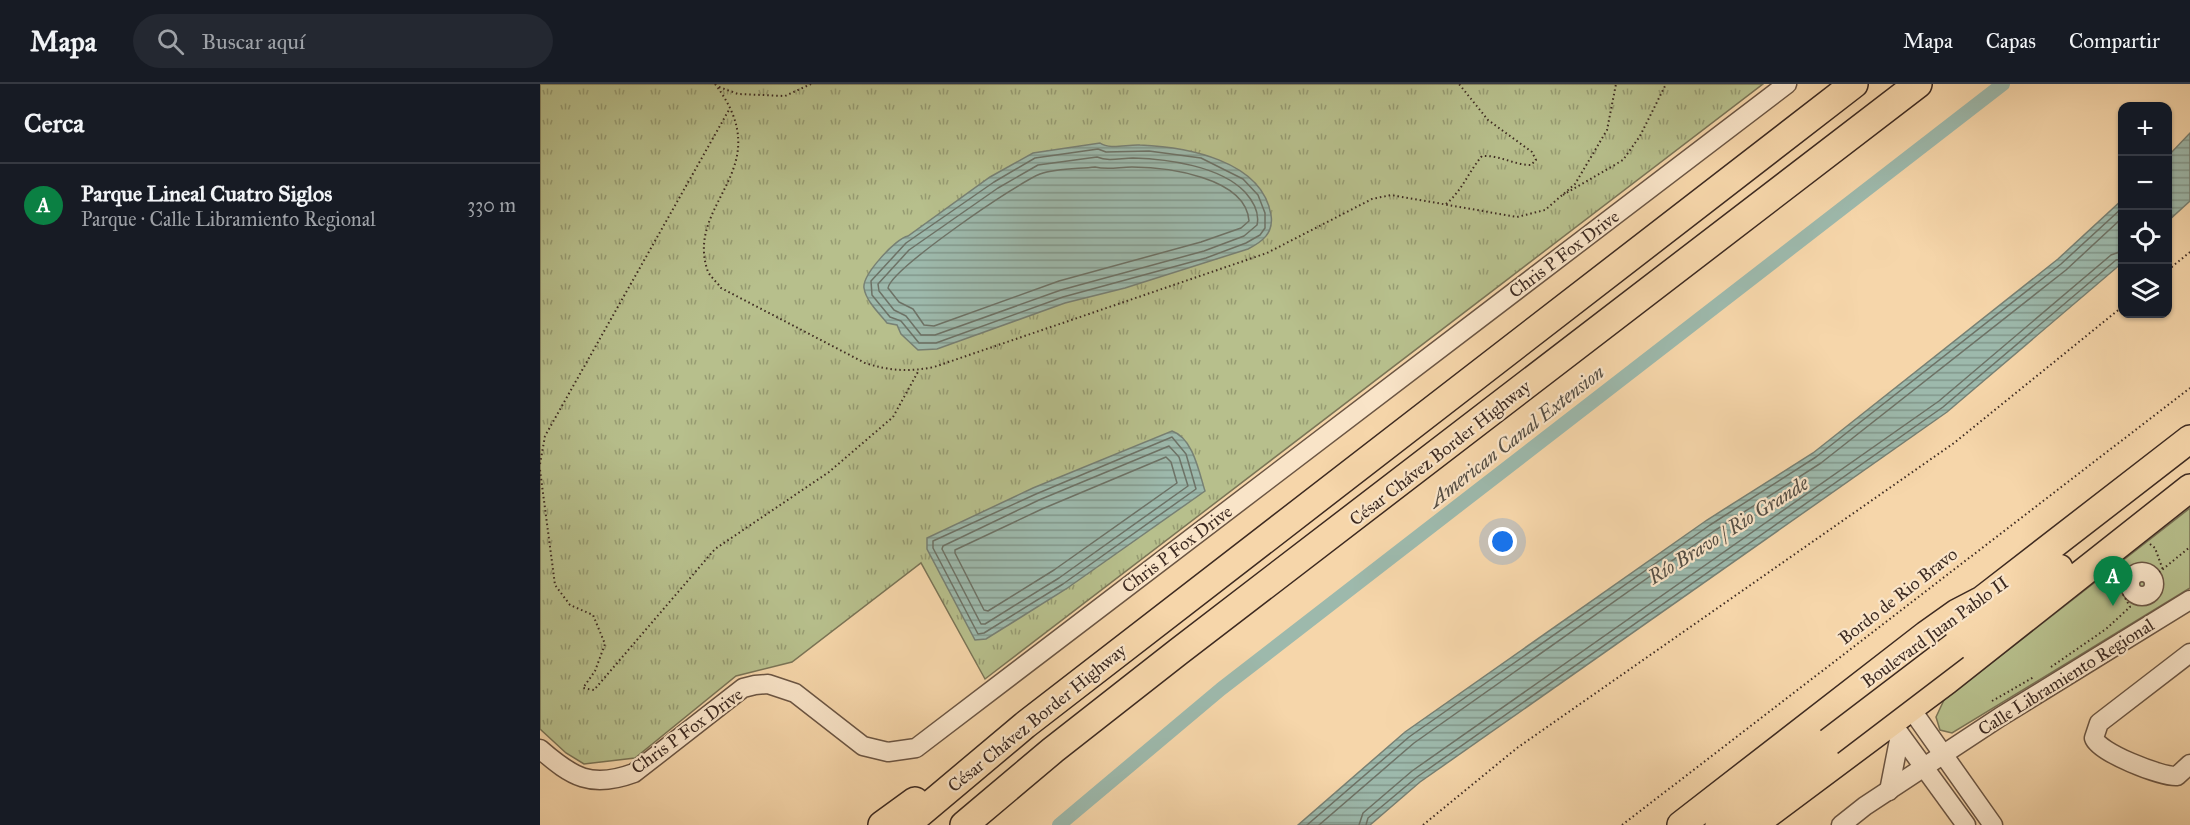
<!DOCTYPE html>
<html lang="es">
<meta charset="utf-8">
<style>
body{margin:0;font-family:"IM FELL Great Primer",serif;background:#242831;color:#f1f3f6}
.controls{position:absolute;right:18px;top:18px;display:grid;overflow:hidden;border-radius:12px;box-shadow:0 2px 4px #0004}
.controls button{width:54px;height:54px;display:grid;place-items:center;padding:0;border:0;border-bottom:2px solid #363941;background:#171b24;color:#f1f3f6;font:30px sans-serif}
.you{position:absolute;left:963px;top:458px;width:21px;height:21px;margin:-15px;border:4px solid #fff;border-radius:50%;background:#1a73e8;box-shadow:0 0 0 9px #1a73e833}
.badge{display:grid;place-items:center;width:39px;height:39px;border-radius:50%;background:#0b8043;color:#fff;font-size:20px;font-weight:700}
.pin{position:absolute;translate:-50% -50px;filter:drop-shadow(0 2px 3px #0008)}
.pin::after{content:'';position:absolute;top:32px;width:21px;height:18px;background:inherit;clip-path:polygon(0 0,100% 0,50% 100%)}
.list{margin:0;padding:0;list-style:none}
h2{display:flex;justify-content:space-between;align-items:center;height:78px;margin:0;padding:0 24px;font-size:26px}
h2 small{font-size:20px;font-weight:400;color:#9ea1a6}
.list li{display:grid;grid-template-columns:39px 1fr auto;gap:18px;align-items:center;box-sizing:border-box;height:84px;padding:0 24px;border-top:2px solid #363941}
.list b{display:block;font-size:22px;white-space:nowrap}
.list p{margin:0;font-size:20px;white-space:nowrap;color:#9ea1a6}
.list em{font-size:20px;font-style:normal;color:#9ea1a6}
.icon{flex:none;width:33px;height:33px;fill:none;stroke:currentColor;stroke-width:2;stroke-linecap:round;stroke-linejoin:round}
.map{position:relative;flex:none;width:1650px;height:741px;overflow:hidden}
header{display:flex;align-items:center;gap:36px;box-sizing:border-box;height:84px;padding:0 30px;background:#171b24;border-bottom:2px solid #363941}
header strong{font-size:28px}
nav{display:flex;gap:33px;margin-inline-start:auto;font-size:21px}
.search{width:420px;height:54px;background:#242831;display:flex;align-items:center;gap:15px;box-sizing:border-box;padding:0 21px;border-radius:33px;color:#9ea1a6;font-size:22px}
main{display:flex}
aside{flex:1;background:#171b24}
.map>svg:first-child{display:block}
</style>
<header>
<strong>Mapa</strong>
<div class="search"><svg class="icon" aria-label="search" viewBox="0 0 24 24"><circle cx="10" cy="10" r="6"/><path d="M15 15l6 6"/></svg>Buscar aquí</div>
<nav><a>Mapa</a><a>Capas</a><a>Compartir</a></nav>
</header>
<main>
<aside>
<h2>Cerca<small></small></h2>
<ul class="list">
<li><span class="badge">A</span><div><b>Parque Lineal Cuatro Siglos</b><p>Parque · Calle Libramiento Regional</p></div><em>330 m</em></li>
</ul>
</aside>
<div class="map">
<svg width="1650" height="741" viewBox="0 0 1650 741">
<defs>
<pattern id="grass-tufts" width="24" height="20" patternUnits="userSpaceOnUse" patternTransform="scale(1.5)"><rect width="24" height="20" fill="#b7bf8c"/><path d="M3 7l-1-3M5 7V3M7 7l1-3M15 17l-1-3M17 17v-4M19 17l1-3" fill="none" stroke="#969b72"/></pattern>
<pattern id="water-rules" width="6" height="5" patternUnits="userSpaceOnUse" patternTransform="scale(1.5)"><rect width="6" height="5" fill="#9db9ac"/><path d="M0 2.5h6" fill="none" stroke="#81978c"/></pattern>
</defs>
<rect width="100%" height="100%" fill="#f6d6aa"/>
<filter id="stains"><feTurbulence type="fractalNoise" baseFrequency=".00333" numOctaves="4"/><feColorMatrix values="0 0 0 0 .2 0 0 0 0 .09 0 0 0 0 .02 0 0 0 .5 -.17"/></filter>
<radialGradient id="worn" r=".72"><stop offset=".6" stop-color="#630" stop-opacity="0"/><stop offset="1" stop-color="#630" stop-opacity=".3"/></radialGradient>
<path fill="url(#grass-tufts)" stroke="#7a7456" stroke-width="1.5" d="M0,0H1223L445,595L381,479L252,578L196,592L95,674L44,680L26,669L0,645Z"/>
<path fill="#b7bf8c" stroke="#7a7456" stroke-width="1.5" d="M1650,424V504L1412,649L1400,646L1396,633L1404,616Z"/>
<g fill="url(#water-rules)" stroke="#778074" stroke-width="1.5">
<path d="M1650,49V117L1628,137V72Z"/>
<path d="M560,59C570,66 588,60 600,61C646,63 722,76 731,131C734,149 722,158 708,165L585,204L525,219L397,265L378,266L361,250L357,241L347,239C339,229 326,217 324,204C322,191 356,154 368,152L450,93L493,69Z"/>
<path d="M1582,116V179L1407,328L880,698L830,741H758L865,648L1167,436L1273,369L1518,175Z"/>
<path d="M632,347C653,354 659,388 665,407L526,505L446,555L435,556L387,465V454L493,404Z"/>
</g>
<g fill="none" stroke-linecap="round" stroke-linejoin="round">
<g stroke="#6d7266" stroke-width="1.5">
<path d="M558,65L566,68L609,67L661,74L703,95L718,111L725,129V144L720,151L706,159L666,174L523,213L396,259H379L361,237L350,233L332,211L331,197L366,159L454,98L495,74Z"/>
<path d="M557,73C569,78 581,74 593,74C628,75 680,82 705,108C713,117 720,128 717,141L704,152L664,167L521,206L395,251H381L366,232L354,226L339,207L338,200L369,166L458,104L498,81Z"/>
<path d="M555,83C568,86 579,83 592,83C626,83 706,93 709,137L701,144L661,158L519,197L394,242L384,241L373,225L359,218L348,204C351,185 477,99 500,90C517,84 538,85 555,83Z"/>
<path d="M632,353L646,370L656,405L523,500L444,549L438,550L393,464V457L496,410Z"/>
<path d="M629,362L639,373L648,402L519,494L445,540H441L402,465L403,462L499,416Z"/>
<path d="M626,373L631,378L637,399L514,486L448,527L444,526L415,469V466L502,425Z"/>
<path d="M767,741L869,653L1170,441L1276,373L1521,180L1582,124"/>
<path d="M779,741L874,659L1174,447L1281,379L1526,186L1582,134"/>
<path d="M819,741L823,729L872,687L1399,317L1571,171L1582,167"/>
<path d="M826,741L828,734L877,693L1403,323L1576,176L1582,175"/>
</g>
<path stroke="#9db9ac" stroke-width="14" d="M519,741L681,605L1463,0"/>
<defs>
<g id="minor">
<circle cx="1602" cy="500" r="12"/>
<path d="M1650,569L1559,639L1554,654C1558,668 1621,693 1637,692L1650,680"/>
<path d="M1364,615L1453,741"/>
<path d="M1346,631L1426,741"/>
<path d="M0,665C32,693 51,705 94,689L203,604L215,601L228,600L255,609L323,662L348,668L376,664L1247,0"/>
<path d="M1349,707L1360,651"/>
<path d="M1301,741L1325,722L1460,633L1650,516"/>
</g>
<g id="highway">
<path d="M1415,562L1519,484"/>
<path d="M342,741L375,717"/>
<path d="M366,741L485,641L1314,0"/>
<path d="M424,741L513,666L638,568L1378,0"/>
<path d="M1141,741L1386,551L1417,529L1442,516L1650,355"/>
<path d="M1179,741L1289,658"/>
<path d="M1213,741L1406,597L1650,404"/>
</g>
</defs>
<use href="#minor" stroke="#6b5543" stroke-width="21"/>
<use href="#highway" stroke="#3d2a21" stroke-width="30"/>
<g stroke="#3d2a21" stroke-width="2" stroke-dasharray="1.5 3" stroke-linecap="butt">
<path d="M175,0C240,85 146,117 167,185C169,192 177,198 181,204L325,279C350,287 369,288 394,283L727,169L832,115L851,111L977,133L1005,126L1035,100L1067,46L1076,0"/>
<path d="M179,3L198,10L245,12L271,0"/>
<path d="M1023,111L1083,76L1100,52L1126,0"/>
<path d="M906,120C922,107 929,87 942,72C960,71 974,81 991,81L996,76L992,68L948,36L919,0"/>
<path d="M1628,186L1650,168"/>
<path d="M0,380L5,352L190,24"/>
<path d="M0,386L15,501L30,521L53,531L65,560L55,587L43,604L54,606L175,465L289,388L353,333L379,286"/>
<path d="M1610,460L1615,464L1623,486"/>
<path d="M1612,494L1650,463"/>
<path d="M1511,583L1566,545L1590,523L1583,510"/>
<path d="M1452,617L1494,593"/>
<path d="M883,741L977,664L1414,359L1582,223"/>
<path d="M1082,741L1650,304"/>
</g>
<use href="#minor" stroke="#f9e4c8" stroke-width="18"/>
<use href="#highway" stroke="#f6d6aa" stroke-width="27"/>
<defs>
<path id="highway-bridge" d="M1289,658L1415,562"/>
</defs>
<use href="#highway-bridge" stroke="#3d2a21" stroke-width="30" stroke-linecap="butt"/>
<use href="#highway-bridge" stroke="#f6d6aa" stroke-width="27"/>
</g>
<g text-anchor="middle" dominant-baseline="central" stroke-width="4.5" stroke-linejoin="round" paint-order="stroke">
<g font-size="18" fill="#3d2a21" stroke="#f9e4c8">
<text transform="translate(1024 170) rotate(-37)">Chris P Fox Drive</text>
<text transform="translate(900 369) rotate(-38)">César Chávez Border Highway</text>
<text transform="translate(637 465) rotate(-37)">Chris P Fox Drive</text>
<text transform="translate(1358 512) rotate(-38)">Bordo de Rio Bravo</text>
<text transform="translate(1395 548) rotate(-36)">Boulevard Juan Pablo II</text>
<text transform="translate(1526 593) rotate(-32)">Calle Libramiento Regional</text>
<text transform="translate(497 634) rotate(-39)">César Chávez Border Highway</text>
<text transform="translate(147 647) rotate(-36)">Chris P Fox Drive</text>
</g>
<g font-size="20" font-style="italic" fill="#554e44" stroke="#f9e4c8">
<text transform="translate(976 352) rotate(-38)">American Canal Extension</text>
<text transform="translate(1188 446) rotate(-32)">Río Bravo / Rio Grande</text>
</g>
</g>
<rect width="100%" height="100%" filter="url(#stains)"/>
<rect width="100%" height="100%" fill="url(#worn)"/>
</svg>
<div class="controls">
<button>+</button>
<button>−</button>
<button><svg class="icon" aria-label="locate" viewBox="0 0 24 24"><circle cx="12" cy="12" r="6"/><path d="M12 2v4M12 18v4M2 12h4M18 12h4"/></svg></button>
<button><svg class="icon" aria-label="layers" viewBox="0 0 24 24"><path d="M12 4l9 5-9 5-9-5zM3 14l9 5 9-5"/></svg></button>
</div>
<div class="you"></div>
<div class="pin badge" style="left:1573px;top:522px">A</div>
</div>
</main>
